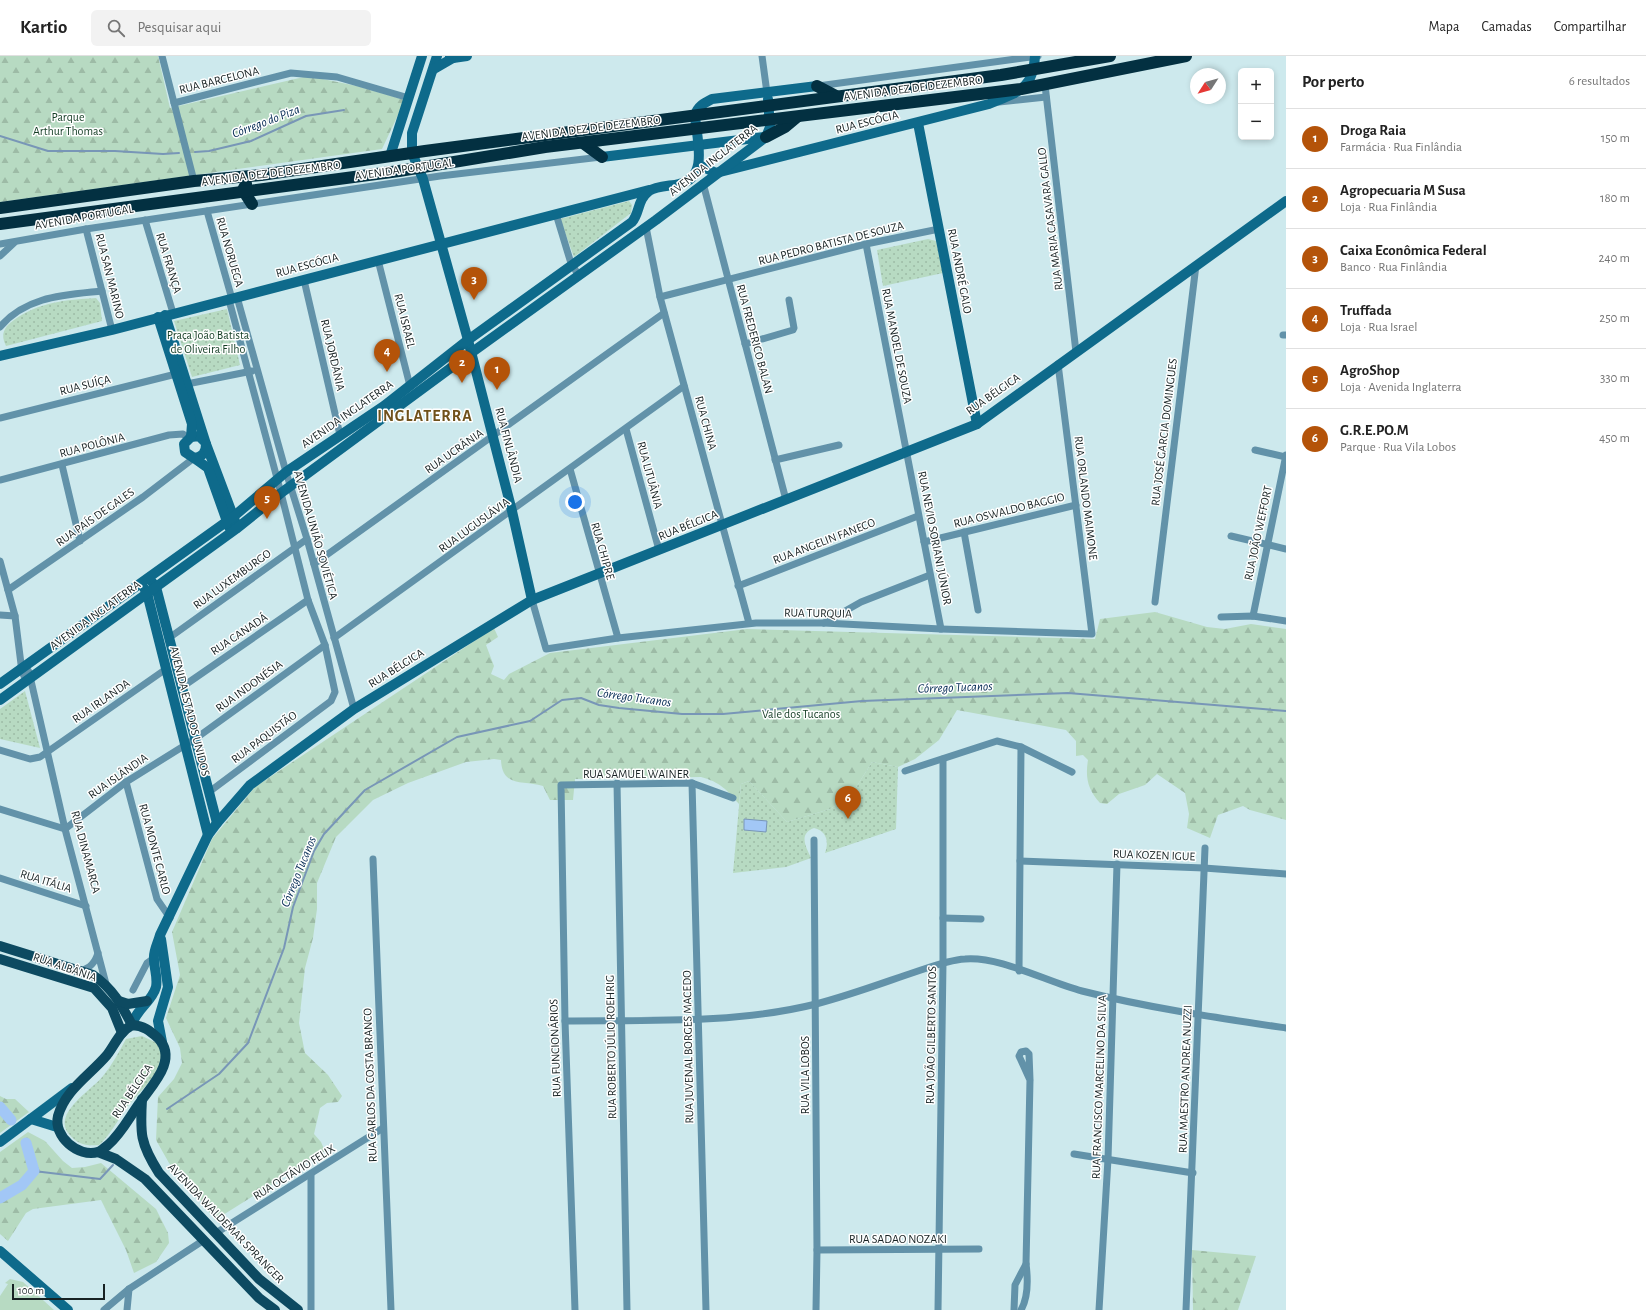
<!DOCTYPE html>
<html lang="pt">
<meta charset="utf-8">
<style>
body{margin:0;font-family:"Alegreya Sans",sans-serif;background:#f2f2f2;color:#222}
.controls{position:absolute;right:12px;top:12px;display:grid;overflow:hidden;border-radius:6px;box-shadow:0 2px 6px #0003}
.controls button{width:36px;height:36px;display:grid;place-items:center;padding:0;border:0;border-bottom:1px solid #e0e0e0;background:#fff;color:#222;font:20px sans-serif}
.compass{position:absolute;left:1190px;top:12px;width:36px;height:36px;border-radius:50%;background:#fff;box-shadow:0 2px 6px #0003;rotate:234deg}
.scale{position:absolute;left:12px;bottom:10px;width:93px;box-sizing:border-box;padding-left:4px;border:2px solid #172223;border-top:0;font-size:11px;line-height:14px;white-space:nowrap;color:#172223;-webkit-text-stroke:3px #fff;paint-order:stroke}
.you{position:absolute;left:575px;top:446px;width:14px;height:14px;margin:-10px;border:3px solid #fff;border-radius:50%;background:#1a73e8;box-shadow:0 0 0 6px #1a73e833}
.badge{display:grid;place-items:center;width:26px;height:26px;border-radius:50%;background:#b45309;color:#fff;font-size:13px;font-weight:700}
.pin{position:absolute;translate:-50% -33px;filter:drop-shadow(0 1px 2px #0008)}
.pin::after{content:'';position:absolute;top:21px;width:14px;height:12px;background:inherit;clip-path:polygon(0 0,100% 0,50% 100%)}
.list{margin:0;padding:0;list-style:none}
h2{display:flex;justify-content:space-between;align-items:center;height:52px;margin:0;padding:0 16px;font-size:17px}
h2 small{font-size:13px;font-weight:400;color:#767676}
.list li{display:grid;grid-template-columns:26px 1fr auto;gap:12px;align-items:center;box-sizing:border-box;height:60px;padding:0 16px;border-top:1px solid #e0e0e0}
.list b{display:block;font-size:15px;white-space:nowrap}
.list p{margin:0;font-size:13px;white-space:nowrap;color:#767676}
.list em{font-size:13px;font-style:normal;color:#767676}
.icon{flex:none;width:22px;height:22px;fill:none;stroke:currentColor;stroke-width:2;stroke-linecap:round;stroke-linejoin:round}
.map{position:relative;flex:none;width:1286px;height:1254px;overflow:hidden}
header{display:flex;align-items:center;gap:24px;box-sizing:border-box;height:56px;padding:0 20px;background:#fff;border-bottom:1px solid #e0e0e0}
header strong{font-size:19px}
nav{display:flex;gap:22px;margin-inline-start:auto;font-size:14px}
.search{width:280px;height:36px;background:#f2f2f2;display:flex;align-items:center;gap:10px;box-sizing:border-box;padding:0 14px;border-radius:6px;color:#767676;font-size:15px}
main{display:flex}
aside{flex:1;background:#fff}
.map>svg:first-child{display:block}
</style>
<header>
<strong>Kartio</strong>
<div class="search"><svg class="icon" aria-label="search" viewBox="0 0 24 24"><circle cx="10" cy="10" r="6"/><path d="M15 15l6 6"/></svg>Pesquisar aqui</div>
<nav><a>Mapa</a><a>Camadas</a><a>Compartilhar</a></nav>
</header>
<main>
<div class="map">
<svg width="1286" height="1254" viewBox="0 0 1286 1254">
<defs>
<pattern id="forest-firs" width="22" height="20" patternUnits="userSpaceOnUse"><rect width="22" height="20" fill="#b7dac2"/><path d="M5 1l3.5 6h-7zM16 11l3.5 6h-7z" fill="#9dbba6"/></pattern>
<pattern id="park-dots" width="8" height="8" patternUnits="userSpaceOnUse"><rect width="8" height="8" fill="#b7dac2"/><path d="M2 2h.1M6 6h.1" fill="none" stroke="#9dbba6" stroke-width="1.8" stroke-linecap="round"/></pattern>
</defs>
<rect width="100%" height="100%" fill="#cde9ed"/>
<path fill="#b7dac2" d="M10,1223L23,1226L54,1254H0V1240L8,1228L5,1227Z"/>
<g fill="url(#forest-firs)">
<path d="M0,0H158L170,52L308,20L357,30L405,44L382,93L0,146Z"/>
<path d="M1155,556L1207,571L1225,573L1251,568L1286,573V764L1250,754L1243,750L1218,759L1210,782L1187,772L1189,758L1185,737L1157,718L1145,729L1119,738L1107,748L1100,747C1088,734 1085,722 1088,704L1083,699L1076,700V685L1066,674L957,654L939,684L915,703L898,711L872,706L850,741L830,753L787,766L749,725L741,728L739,748C727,734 720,726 701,721L575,723L573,744H550L543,730C524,724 502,732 501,704L494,703L466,706L408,727L373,744L336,781L317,827V853L313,882L305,912L299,967L305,997L328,1019L342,1040L338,1046L327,1047L320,1052L314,1078L321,1086L325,1095L215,1164L185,1123L169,1107L156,1084L158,1041L174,1023L182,1007L180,992L166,962L180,919L172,876L212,783L255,731L494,572L498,581L486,589L494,610L491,618L504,624L509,618L550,597L747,573L1095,583L1100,563Z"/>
<path d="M0,1040L6,1043H15L29,1056L0,1077Z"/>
<path d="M28,1076L45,1085L63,1105L72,1112L85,1111L101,1107L156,1153L168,1177L169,1187L156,1206L134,1217L126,1194L101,1144L33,1153L26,1157L8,1185L0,1178V1096Z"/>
<path d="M1192,1194L1256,1200L1238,1254H1193Z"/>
</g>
<g fill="url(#park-dots)">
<path d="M629,145L632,149L631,157L574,201L560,163Z"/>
<path d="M928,183L936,185L943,217L883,230L877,194Z"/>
<path d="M96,242L100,247L102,265L6,290C0,278 4,271 14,264C39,246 65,244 96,242Z"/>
<path d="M227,253L240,309L192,321L174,265Z"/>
<path d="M25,635L40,692L0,683V653Z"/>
<path d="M872,706L898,711L896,773L825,797C829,786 827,775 814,772C798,778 806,791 811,802L786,811L733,817L741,728L749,725L787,766L830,753L850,741Z"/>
<path d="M142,980L157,987L164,1003C154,1023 142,1033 128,1050C118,1063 112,1077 99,1089C86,1090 78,1089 69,1078C52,1057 92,1034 103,1020C112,1009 119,996 126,983Z"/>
</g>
<path fill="#a2c7f6" stroke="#7896b7" d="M744,763L767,765L766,776L744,774Z"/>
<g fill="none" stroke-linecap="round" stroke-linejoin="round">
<g stroke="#7896b7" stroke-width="2">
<path d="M0,80L48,95H115L163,98L179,97"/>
<path d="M195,96L209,95L251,85L306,60L344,54"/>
<path d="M167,1053L219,1018L248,987L284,892L293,851L314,795L324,778L365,734L457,681L530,665L562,644L581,642L599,649L619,652L682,658H723L862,645L1068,637L1286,655"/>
<path d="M34,1115L100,1123L113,1109"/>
</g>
<g stroke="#a2c7f6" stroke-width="11">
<path d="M0,1051L11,1064"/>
<path d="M0,1142L22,1129L34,1115L26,1087"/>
</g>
<g stroke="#6292a9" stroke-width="7">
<path d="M162,0L194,125"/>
<path d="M762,0L767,37"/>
<path d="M1045,29L1076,296"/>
<path d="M818,30L1038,0"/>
<path d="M999,46L1046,41"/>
<path d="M174,47L291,17L337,21L409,42"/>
<path d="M703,127L786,444"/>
<path d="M207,155L232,243"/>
<path d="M556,158L570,204L578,219"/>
<path d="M145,164L173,257"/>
<path d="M646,171L660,241L749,567"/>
<path d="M86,173L112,274"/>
<path d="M0,188L86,173L440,120L601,101"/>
<path d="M866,188L941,573"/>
<path d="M0,200L14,187"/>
<path d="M378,204L410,330"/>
<path d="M304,224L340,379"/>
<path d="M237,241L286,416L307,483L354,653"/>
<path d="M660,241L866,188L939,173"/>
<path d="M0,271C26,240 65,239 102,235"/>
<path d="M1283,279H1286"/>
<path d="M745,288L793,274L794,272L789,244"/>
<path d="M187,328L252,315"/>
<path d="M0,362L176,318"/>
<path d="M626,373L659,494"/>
<path d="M1255,394L1286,401"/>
<path d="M775,404L839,389"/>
<path d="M62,409L80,485"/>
<path d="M570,413L618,582"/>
<path d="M0,424L169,379L183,378L188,382"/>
<path d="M964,476L978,554"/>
<path d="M1231,480L1286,493"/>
<path d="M924,486L1076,449"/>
<path d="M0,505L15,560L22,616L25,622L29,623"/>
<path d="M314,508L664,257"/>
<path d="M738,530L918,460"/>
<path d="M8,534L143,441L194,402"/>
<path d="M532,544L546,593L618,582L756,567H824L941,573L1092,578L1058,308"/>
<path d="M1155,546L1196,209"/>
<path d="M0,559L15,560"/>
<path d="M1253,560L1286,399"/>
<path d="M1221,561L1253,560L1286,565"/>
<path d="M824,567L861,546L930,519"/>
<path d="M169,582L307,483"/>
<path d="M334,582L684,330"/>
<path d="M22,612L27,613L29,616L65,773L106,928"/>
<path d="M182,631L308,544"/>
<path d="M0,694L30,703L40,701L166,613"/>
<path d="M905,715L997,685L1021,691L1072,716"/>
<path d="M126,726L157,843L170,862"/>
<path d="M617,727L627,1254"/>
<path d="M692,727L706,1254"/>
<path d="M209,736L331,645L335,636L325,589L308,544L281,437L229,244"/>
<path d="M0,753L65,773L126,726L195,683L325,589"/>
<path d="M814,784L817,1194L816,1254"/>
<path d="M373,803L391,1254"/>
<path d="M1020,805L1204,812L1286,818"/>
<path d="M0,822L86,850"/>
<path d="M943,862L981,863"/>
<path d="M80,915C90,912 95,907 98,897"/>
<path d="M1019,915L1021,691"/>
<path d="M133,934L147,907L154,902"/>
<path d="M565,965C647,964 736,968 816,948C851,939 885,926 918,915C933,910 949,904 965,903C1000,900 1047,926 1082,935C1149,952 1218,962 1286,972"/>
<path d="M1074,1098L1193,1117"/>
<path d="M216,1177L383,1072"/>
<path d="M817,1194L979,1193"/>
<path d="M104,1254L129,1233L204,1184"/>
<path d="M127,1254L129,1233"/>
<path d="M311,1254V1118"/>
<path d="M575,1254L565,965L561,729L692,727L733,742"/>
<path d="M938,1254L943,907V703"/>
<path d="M1014,1254L1015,1229L1026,1208"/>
<path d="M1021,1254C1029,1240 1028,1223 1026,1208L1030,1024L1029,998L1026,995L1021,996L1019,1000L1030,1024"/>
<path d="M1099,1254L1108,1103L1117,808"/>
<path d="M1186,1254L1205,792"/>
</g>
<g stroke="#0e6a8b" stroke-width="10">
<path d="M437,0L412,77V97L423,123L468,284L512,455L532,544"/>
<path d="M450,0L453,2L467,0"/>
<path d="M434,13L453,2"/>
<path d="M918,67L977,368"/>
<path d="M390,100L422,0"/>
<path d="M602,101L764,81"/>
<path d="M699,109L716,117L989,48C1018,36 1033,34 1035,0"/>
<path d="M165,259L206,388C206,397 202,401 194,402L185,396L184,388L191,381L199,380L205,386"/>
<path d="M158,261L192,368L191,381"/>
<path d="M0,300L112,274L649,134"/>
<path d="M206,388L235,465"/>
<path d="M194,402L208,412L229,471"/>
<path d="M152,526L156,531L217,767"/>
<path d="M144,532L147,537L208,779"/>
<path d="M0,628L233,461L286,416L384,350L468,284L632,166C640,157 637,144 649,135C656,130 671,130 679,128C710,122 696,81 695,59C698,50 704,47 712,43L817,30"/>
<path d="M0,644L236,473L281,437L471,297L656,164L766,81L770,71L768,43"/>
<path d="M161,883L168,931L158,965L162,986"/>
<path d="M132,969C136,953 152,946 156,931C158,921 154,913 154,903C153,895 158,887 160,879L208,779L217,767L250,729L354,653L532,544L977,368L1286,145"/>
<path d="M31,1063L57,1071"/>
<path d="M0,1086L72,1032"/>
<path d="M0,1195L68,1254"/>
</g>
<g stroke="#0d4a61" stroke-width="10">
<path d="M0,890L93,919C113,933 121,948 132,969"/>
<path d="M0,903L94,932L112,952L122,977"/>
<path d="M119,945L128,948L147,945"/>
<path d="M132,969C144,970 149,974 158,982C179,1004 151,1030 139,1048C129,1062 121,1078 108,1089C105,1091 101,1095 98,1096C78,1102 53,1080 58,1060C65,1034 90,1019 107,999C115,989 119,976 132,969Z"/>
<path d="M142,1043C140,1078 140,1087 159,1117L259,1223L298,1254"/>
<path d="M98,1096L116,1103L145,1123L259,1242L275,1254"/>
</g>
<g stroke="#033041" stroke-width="12">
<path d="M817,30L836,40"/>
<path d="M766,81L785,71L797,61"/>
<path d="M583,87L602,101"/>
<path d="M246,128L243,134L252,148"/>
<path d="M0,152L194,125L261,119L425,95L1001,19L1110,0"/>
<path d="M0,168L399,115L545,91L1021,33L1186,0"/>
</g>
</g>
<g text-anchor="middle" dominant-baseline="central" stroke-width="3" stroke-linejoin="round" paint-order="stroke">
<g font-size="12" fill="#172223" stroke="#fff">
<text transform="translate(219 24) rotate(-14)">RUA BARCELONA</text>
<text transform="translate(913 32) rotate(-7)">AVENIDA DEZ DE DEZEMBRO</text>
<text transform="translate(867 66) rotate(-14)">RUA ESCÓCIA</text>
<text transform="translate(591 72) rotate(-7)">AVENIDA DEZ DE DEZEMBRO</text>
<text transform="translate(713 104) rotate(-38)">AVENIDA INGLATERRA</text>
<text transform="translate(404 113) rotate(-8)">AVENIDA PORTUGAL</text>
<text transform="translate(271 117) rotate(-7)">AVENIDA DEZ DE DEZEMBRO</text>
<text transform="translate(84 161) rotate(-10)">AVENIDA PORTUGAL</text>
<text transform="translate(1050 163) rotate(-97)">RUA MARIA CASAVARA GALLO</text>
<text transform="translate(831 187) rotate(-14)">RUA PEDRO BATISTA DE SOUZA</text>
<text transform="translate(230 196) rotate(74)">RUA NORUEGA</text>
<text transform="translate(169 207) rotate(73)">RUA FRANÇA</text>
<text transform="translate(307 209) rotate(-15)">RUA ESCÓCIA</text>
<text transform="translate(960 215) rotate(79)">RUA ANDRÉ GALO</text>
<text transform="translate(110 220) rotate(76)">RUA SAN MARINO</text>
<text transform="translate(405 265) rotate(76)">RUA ISRAEL</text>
<text transform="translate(755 283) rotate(75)">RUA FREDERICO BALAN</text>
<text transform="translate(897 290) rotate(79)">RUA MANOEL DE SOUZA</text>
<text transform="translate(333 299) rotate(77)">RUA JORDÂNIA</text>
<text transform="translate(85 329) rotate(-14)">RUA SUÍÇA</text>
<text transform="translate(993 338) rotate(-35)">RUA BÉLGICA</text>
<text transform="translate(347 358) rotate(-35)">AVENIDA INGLATERRA</text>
<text transform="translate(706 367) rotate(75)">RUA CHINA</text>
<text transform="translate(1164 376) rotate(-83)">RUA JOSÉ GARCIA DOMINGUES</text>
<text transform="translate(92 389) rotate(-15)">RUA POLÔNIA</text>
<text transform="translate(509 389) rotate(75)">RUA FINLÂNDIA</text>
<text transform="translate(454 395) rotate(-35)">RUA UCRÂNIA</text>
<text transform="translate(650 419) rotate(75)">RUA LITUÂNIA</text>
<text transform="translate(1086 442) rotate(83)">RUA ORLANDO MAIMONE</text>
<text transform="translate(1009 454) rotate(-14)">RUA OSWALDO BAGGIO</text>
<text transform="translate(95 461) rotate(-35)">RUA PAÍS DE GALES</text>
<text transform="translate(474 469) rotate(-36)">RUA LUGUSLÁVIA</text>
<text transform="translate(688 469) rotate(-22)">RUA BÉLGICA</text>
<text transform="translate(1258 477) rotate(-78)">RUA JOÃO WEFFORT</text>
<text transform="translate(316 479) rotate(74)">AVENIDA UNIÃO SOVIÉTICA</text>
<text transform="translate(935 482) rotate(79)">RUA NEVIO SORIANI JÚNIOR</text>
<text transform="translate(824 485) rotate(-21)">RUA ANGELIN FANECO</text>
<text transform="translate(603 495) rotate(74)">RUA CHIPRE</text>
<text transform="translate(232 523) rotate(-36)">RUA LUXEMBURGO</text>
<text transform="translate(818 557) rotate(1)">RUA TURQUIA</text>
<text transform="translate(95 559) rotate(-36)">AVENIDA INGLATERRA</text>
<text transform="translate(239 578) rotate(-34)">RUA CANADÁ</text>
<text transform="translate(396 612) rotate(-32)">RUA BÉLGICA</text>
<text transform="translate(249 630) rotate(-36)">RUA INDONÉSIA</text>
<text transform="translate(101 645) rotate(-35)">RUA IRLANDA</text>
<text transform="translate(190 655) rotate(76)">AVENIDA ESTADOS UNIDOS</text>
<text transform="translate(264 681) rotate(-37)">RUA PAQUISTÃO</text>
<text x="636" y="718">RUA SAMUEL WAINER</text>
<text transform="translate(118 720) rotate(-35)">RUA ISLÂNDIA</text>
<text transform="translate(155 793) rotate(75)">RUA MONTE CARLO</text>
<text transform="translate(86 796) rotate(75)">RUA DINAMARCA</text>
<text transform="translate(1154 799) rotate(2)">RUA KOZEN IGUE</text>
<text transform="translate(46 825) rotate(17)">RUA ITÁLIA</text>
<text transform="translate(65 911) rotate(19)">RUA ALBÂNIA</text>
<text transform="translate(931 979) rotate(-89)">RUA JOÃO GILBERTO SANTOS</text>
<text transform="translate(611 991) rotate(-91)">RUA ROBERTO JÚLIO ROEHRIG</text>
<text transform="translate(688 991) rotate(-91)">RUA JUVENAL BORGES MACEDO</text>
<text transform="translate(555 992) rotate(-92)">RUA FUNCIONÁRIOS</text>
<text transform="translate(805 1019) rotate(-90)">RUA VILA LOBOS</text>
<text transform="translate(1185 1023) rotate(-88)">RUA MAESTRO ANDREA NUZZI</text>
<text transform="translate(370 1029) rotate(-92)">RUA CARLOS DA COSTA BRANCO</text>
<text transform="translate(1099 1031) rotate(-88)">RUA FRANCISCO MARCELINO DA SILVA</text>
<text transform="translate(132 1035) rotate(-56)">RUA BÉLGICA</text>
<text transform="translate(294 1116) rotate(-32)">RUA OCTÁVIO FELIX</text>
<text transform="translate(226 1167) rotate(46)">AVENIDA WALDEMAR SPRANGER</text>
<text x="898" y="1183">RUA SADAO NOZAKI</text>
</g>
<g font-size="12" fill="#133d24" stroke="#fff">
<text x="68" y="61">Parque<tspan x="68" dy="14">Arthur Thomas</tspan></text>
<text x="208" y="279">Praça João Batista<tspan x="208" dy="14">de Oliveira Filho</tspan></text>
<text x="801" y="658">Vale dos Tucanos</text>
</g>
<g font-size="13" font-style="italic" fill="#052b54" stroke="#fff">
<text transform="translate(266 66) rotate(-21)">Córrego do Piza</text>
<text transform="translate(955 632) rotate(-2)">Córrego Tucanos</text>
<text transform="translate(634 642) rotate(8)">Córrego Tucanos</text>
<text transform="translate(299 816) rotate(-68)">Córrego Tucanos</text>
</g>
<g font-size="16" font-weight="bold" letter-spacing="1" fill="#6f511b" stroke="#fff">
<text x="425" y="360">INGLATERRA</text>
</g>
</g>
</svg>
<div class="controls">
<button>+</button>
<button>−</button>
</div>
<svg class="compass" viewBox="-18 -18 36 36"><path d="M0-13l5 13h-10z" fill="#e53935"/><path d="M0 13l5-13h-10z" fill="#767676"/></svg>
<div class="scale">100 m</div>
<div class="you"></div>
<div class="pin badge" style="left:497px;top:334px">1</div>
<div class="pin badge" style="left:462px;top:327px">2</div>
<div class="pin badge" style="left:474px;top:244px">3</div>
<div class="pin badge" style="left:387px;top:316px">4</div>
<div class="pin badge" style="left:267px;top:463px">5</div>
<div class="pin badge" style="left:848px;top:763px">6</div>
</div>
<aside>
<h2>Por perto<small>6 resultados</small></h2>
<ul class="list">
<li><span class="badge">1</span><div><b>Droga Raia</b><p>Farmácia · Rua Finlândia</p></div><em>150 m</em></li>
<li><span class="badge">2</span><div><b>Agropecuaria M Susa</b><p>Loja · Rua Finlândia</p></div><em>180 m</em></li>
<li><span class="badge">3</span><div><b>Caixa Econômica Federal</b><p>Banco · Rua Finlândia</p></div><em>240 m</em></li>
<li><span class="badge">4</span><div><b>Truffada</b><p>Loja · Rua Israel</p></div><em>250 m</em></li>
<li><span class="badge">5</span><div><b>AgroShop</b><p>Loja · Avenida Inglaterra</p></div><em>330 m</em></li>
<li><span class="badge">6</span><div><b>G.R.E.PO.M</b><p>Parque · Rua Vila Lobos</p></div><em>450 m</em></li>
</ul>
</aside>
</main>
